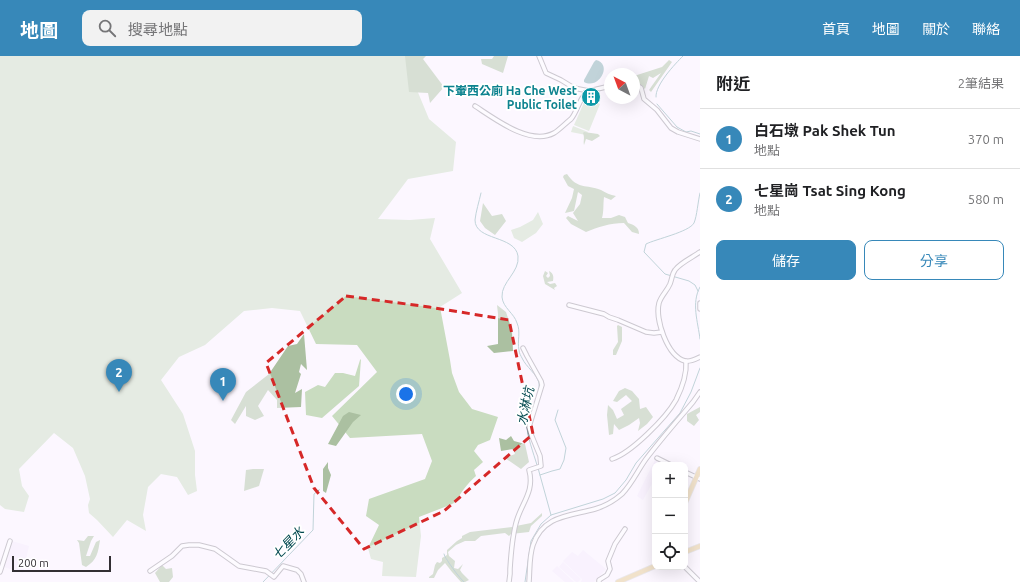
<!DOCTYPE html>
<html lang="zh-TW">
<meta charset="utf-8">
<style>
body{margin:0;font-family:Ubuntu,"Noto Sans TC",sans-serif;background:#f2f2f2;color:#202124}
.controls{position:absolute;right:12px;bottom:12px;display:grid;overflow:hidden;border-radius:8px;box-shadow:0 4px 16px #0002}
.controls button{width:36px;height:36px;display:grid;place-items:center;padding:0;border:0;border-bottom:1px solid #e0e0e0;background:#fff;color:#202124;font:20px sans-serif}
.compass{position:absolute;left:604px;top:12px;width:36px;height:36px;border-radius:50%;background:#fff;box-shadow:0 4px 16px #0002;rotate:319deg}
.scale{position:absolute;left:12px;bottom:10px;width:99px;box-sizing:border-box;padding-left:4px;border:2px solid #322f33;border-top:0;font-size:11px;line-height:14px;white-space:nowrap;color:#322f33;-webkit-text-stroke:3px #fff;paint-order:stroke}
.you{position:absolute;left:406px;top:338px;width:14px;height:14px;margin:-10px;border:3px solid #fff;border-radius:50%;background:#1a73e8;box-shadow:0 0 0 6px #1a73e833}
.badge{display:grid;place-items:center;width:26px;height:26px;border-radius:50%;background:#3788b9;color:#fff;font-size:13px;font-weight:700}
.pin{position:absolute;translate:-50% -33px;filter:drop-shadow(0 1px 2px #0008)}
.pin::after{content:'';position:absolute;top:21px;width:14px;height:12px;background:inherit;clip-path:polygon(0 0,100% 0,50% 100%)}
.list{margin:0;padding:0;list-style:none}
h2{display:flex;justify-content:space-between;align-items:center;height:52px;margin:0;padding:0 16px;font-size:17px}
h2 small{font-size:13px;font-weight:400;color:#757577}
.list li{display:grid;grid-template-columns:26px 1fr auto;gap:12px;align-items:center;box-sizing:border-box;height:60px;padding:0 16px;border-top:1px solid #e0e0e0}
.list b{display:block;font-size:15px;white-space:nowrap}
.list p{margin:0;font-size:13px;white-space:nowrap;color:#757577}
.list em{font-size:13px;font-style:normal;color:#757577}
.actions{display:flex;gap:8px;padding:12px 16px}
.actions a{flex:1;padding:9px 0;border:1px solid #3788b9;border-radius:8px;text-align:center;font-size:14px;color:#3788b9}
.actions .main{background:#3788b9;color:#fff}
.icon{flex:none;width:22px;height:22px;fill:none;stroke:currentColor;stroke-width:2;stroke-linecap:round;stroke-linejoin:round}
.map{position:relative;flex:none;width:700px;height:526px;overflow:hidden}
header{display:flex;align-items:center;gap:24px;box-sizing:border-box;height:56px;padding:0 20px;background:#3788b9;color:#fff}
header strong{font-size:19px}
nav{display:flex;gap:22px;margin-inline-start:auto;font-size:14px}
.search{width:280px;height:36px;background:#f2f2f2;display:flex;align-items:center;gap:10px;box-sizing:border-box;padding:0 14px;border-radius:8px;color:#757577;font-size:15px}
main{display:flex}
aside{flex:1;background:#fff}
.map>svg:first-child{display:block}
</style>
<header>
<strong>地圖</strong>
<div class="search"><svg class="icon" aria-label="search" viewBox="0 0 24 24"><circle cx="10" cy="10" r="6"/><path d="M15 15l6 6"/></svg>搜尋地點</div>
<nav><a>首頁</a><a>地圖</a><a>關於</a><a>聯絡</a></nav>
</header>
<main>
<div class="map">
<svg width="700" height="526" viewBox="0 0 700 526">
<rect width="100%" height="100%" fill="#fcf7ff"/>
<g fill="#f5ebfc">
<path d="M655,404L662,408L655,409V422L643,444L637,440Z"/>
<path d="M12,485L29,490L23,517L4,511Z"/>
<path d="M583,494L606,513L594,526H581L582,523L563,505L572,496L578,500Z"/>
<path d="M563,506L581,523L578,526H576L559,511Z"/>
<path d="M557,510L574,526H565L552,515Z"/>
</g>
<g fill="#c9dcc0">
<path d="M0,0H413L417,34L429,63L456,86L453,115L408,123L378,163L410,164L435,162L430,183L462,237L440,251L450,304L452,317L459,336L472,353L498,361L490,384L478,389L474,395L483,406L474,414L476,420C467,428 461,436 455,447L419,461L421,480L416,521L382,520L383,506L371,503L368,492L379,469L366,460L369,443L425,423L432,405L422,378L350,382L332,360L377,316L357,289L316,288L300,255L272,252L244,255L205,289L179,301L161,324L183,358L195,395V419L197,435L188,439L177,421L161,418L148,431L143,459L146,475L127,464L113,481L97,464L89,457L88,449L90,443L85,420L73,392L54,377L19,413L22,430L29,440L24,456L5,453L0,449Z"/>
<path d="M586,42L600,48L589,75L574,69Z"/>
<path d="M573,70L588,76L586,79L571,76Z"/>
<path d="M538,156L543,168L536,177L522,186L514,182L511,174L520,171L533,164Z"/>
<path d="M361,303L359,330L322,362L306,359L305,336L318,329L325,331L335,317H343L355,320L360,304Z"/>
</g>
<g fill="#abc0a1">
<path d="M405,0H426L423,3L444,31L430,47L428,37L409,36Z"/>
<path d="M494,0H508L503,17L482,8L481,3H492Z"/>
<path d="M669,4L672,6L651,36L649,34L661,17L653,22L649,20L645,33L639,28L634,27V20L662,11Z"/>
<path d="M584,76L598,78L600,80L592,85L586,83L584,89C583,85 585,82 583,77Z"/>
<path d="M567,118C578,134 586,128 601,134C606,137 610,139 616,140L611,144L604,141C603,149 604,155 602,162H611L619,159L625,161L628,167C634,169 639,171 639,178L632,176L624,167C610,167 598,171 586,176L571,168L566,162L568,160L578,165L573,157L580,148L582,139L578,136L574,155L565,157L572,142L574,133L568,130L563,121L564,119Z"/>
<path d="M483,147L492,160L502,158L506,165L495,179L485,172L480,165Z"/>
<path d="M545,215L548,217L546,220L548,222L550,220L549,215C553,217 554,220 553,225L547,226L550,228L555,227L557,230L554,232L555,234L545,228L543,220Z"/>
<path d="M497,249L506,256L512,274L513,295L494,297L487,290L498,288V258Z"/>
<path d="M618,269L622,271V285L616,299H613V294L618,286L617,270Z"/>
<path d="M304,278L307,314L301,308L299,316L301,318L295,337L302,333L301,351L277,352V344L268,334L258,350L264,360L255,364L246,360V350L235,368L231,364L246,336L269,318L288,290L297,288Z"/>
<path d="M625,332L632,335L639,343L640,353L646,351L653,361L647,368L638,375L640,367L639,362L629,369L619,374L614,368L613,378L609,379L607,359L608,349L613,354L617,363L624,359L621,353L632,345L626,339L617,346L613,345L619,335Z"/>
<path d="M527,336L534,339L529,351H525L519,346Z"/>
<path d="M700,351V356L696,359L699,364L694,370L687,365V358Z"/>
<path d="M349,356L361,359L353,366L336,390L328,388L343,360Z"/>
<path d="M511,380L514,385L525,388L529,406L521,413L505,402L515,398L513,393L501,395L499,382L506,384Z"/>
<path d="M328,406V412L331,419L326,437L323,435V413Z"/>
<path d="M253,413H264L259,430L244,435L246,414Z"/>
<path d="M542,457V460L531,470L529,476L511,478L509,480L505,477L481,480L475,485H465L456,489L448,496L449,500L455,505L454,512L458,513L463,508L460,514L462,517L469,524L465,526H461L452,516L445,507L438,514L434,522H429V521L433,518L435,509L437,506L440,507L442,505V502L447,499V494L457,485L462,482V480L470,476L512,471L514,473L516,470L531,467Z"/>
<path d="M88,480H94L91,485L86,500H90L96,486L100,484C98,497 97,504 86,511L82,509L79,487L77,484L84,485Z"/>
<path d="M162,509L166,513L172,512L173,521L169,526H160L155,517Z"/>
</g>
<path fill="#7aa6ab" d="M596,4C613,8 599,34 584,26V24L594,6Z"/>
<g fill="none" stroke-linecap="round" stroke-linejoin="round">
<g stroke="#7aa6ab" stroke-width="1">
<path d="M656,41C655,29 675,8 683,0"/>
<path d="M657,48L677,71L686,76L691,75L700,78"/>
<path d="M481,137C479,146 476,155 475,164C475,185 515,179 518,200C520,216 501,226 502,241C503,252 514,257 517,267C521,276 517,285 519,294C519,297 521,300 522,302C526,311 537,318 539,327C541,338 529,356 527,368C526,377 534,399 537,409"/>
<path d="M700,231C691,247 698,266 700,283"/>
<path d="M698,235L695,229L689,225L665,218L644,196L646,188C656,183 689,176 694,167C697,160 698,145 700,137"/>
<path d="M538,412L551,459"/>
<path d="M540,419L552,415L560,413L564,404L566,392L555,364L558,354"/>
<path d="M444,498C445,502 447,503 449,507C454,514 458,520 464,526"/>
<path d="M263,526L313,474L314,438L319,434"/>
<path d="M525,526L531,485L541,468L551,459L603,443L615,437L626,424L636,407L680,357L691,336L700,312"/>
</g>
<defs>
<g id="minor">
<path d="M539,0L546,17L561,24L574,32L589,35L610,30"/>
<path d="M634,27L641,32L644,43L657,54L671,72L678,76L700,83"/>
<path d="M475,50C495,63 530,90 554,77C558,75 567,66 571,63C578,55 579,41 589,35"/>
<path d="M700,196C693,201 680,207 675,214C672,218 672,223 670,228C667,235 661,240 659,247C655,263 667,300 685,305C690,306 696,303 700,301"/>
<path d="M700,247V253"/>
<path d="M569,249L604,258L609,261L618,264L646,276L654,277L662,276"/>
<path d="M657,402L671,409"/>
<path d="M612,403C631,397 666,362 676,344C682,332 687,319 686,305"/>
<path d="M685,416L700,423"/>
<path d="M685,511L700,526"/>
<path d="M150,515L172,500L182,490L189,489H199L215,493L225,500L239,510L266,515L274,521L283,510L297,514L301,518L304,526"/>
<path d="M0,516L10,485"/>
<path d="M509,526L510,518V513C511,497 512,482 516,467C521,447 535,436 529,414L541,410L540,400L531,378L529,371L542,329L541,325L527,300L523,292"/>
<path d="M529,526C530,514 529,501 533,489C543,459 570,460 595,453C605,450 614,445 622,438C632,428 638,414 646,403C661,383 677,365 693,346L700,336"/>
<path d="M599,526V524L607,519L610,513L608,505L615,488L625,473"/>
</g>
<g id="major">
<path d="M685,447L700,413"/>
<path d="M685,496L700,490"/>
<path d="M618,526L655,510"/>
</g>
</defs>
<use href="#minor" stroke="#959099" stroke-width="5.5"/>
<use href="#major" stroke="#d6d5d6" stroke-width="6"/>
<use href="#minor" stroke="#fff" stroke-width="3.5"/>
<use href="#major" stroke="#e4c78c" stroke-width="4.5"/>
</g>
<path d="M0 0H700V526H0ZM346,240L429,251L509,264L533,378L444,455L364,493L314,432L266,307Z" fill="#fcf7ff" fill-opacity=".55" fill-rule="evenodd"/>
<path fill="none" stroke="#d62828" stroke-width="3" stroke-dasharray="8 5" stroke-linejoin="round" d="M346,240L429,251L509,264L533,378L444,455L364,493L314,432L266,307Z"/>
<defs>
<symbol id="building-disc" viewBox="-11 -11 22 22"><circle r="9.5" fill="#0f9aa8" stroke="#fff"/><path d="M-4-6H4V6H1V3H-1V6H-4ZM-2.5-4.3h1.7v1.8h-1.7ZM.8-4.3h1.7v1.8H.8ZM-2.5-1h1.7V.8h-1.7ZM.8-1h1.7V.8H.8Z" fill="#fff"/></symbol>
</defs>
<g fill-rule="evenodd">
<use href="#building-disc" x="580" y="30" width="22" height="22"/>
</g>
<g text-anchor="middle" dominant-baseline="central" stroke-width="4" stroke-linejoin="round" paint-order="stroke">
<g font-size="12" font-weight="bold" fill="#0d838f" stroke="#fff" text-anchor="end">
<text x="577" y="34">下輋西公廁 Ha Che West<tspan x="577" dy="14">Public Toilet</tspan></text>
</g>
<g font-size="13" font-style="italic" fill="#00484e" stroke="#fff">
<text transform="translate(525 350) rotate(-78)">水淋坑</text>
<text transform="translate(288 487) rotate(-46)">七星水</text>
</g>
</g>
</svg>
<div class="controls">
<button>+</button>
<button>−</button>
<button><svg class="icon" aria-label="locate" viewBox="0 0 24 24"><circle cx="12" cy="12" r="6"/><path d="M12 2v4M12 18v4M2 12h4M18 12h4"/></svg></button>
</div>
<svg class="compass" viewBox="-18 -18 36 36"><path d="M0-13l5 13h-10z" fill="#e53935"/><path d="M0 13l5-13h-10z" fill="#757577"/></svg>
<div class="scale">200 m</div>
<div class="you"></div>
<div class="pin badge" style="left:223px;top:345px">1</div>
<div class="pin badge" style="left:119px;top:336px">2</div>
</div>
<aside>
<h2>附近<small>2筆結果</small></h2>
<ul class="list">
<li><span class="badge">1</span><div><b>白石墩 Pak Shek Tun</b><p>地點</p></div><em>370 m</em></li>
<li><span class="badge">2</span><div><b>七星崗 Tsat Sing Kong</b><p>地點</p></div><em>580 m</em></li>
</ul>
<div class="actions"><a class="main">儲存</a><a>分享</a></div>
</aside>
</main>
